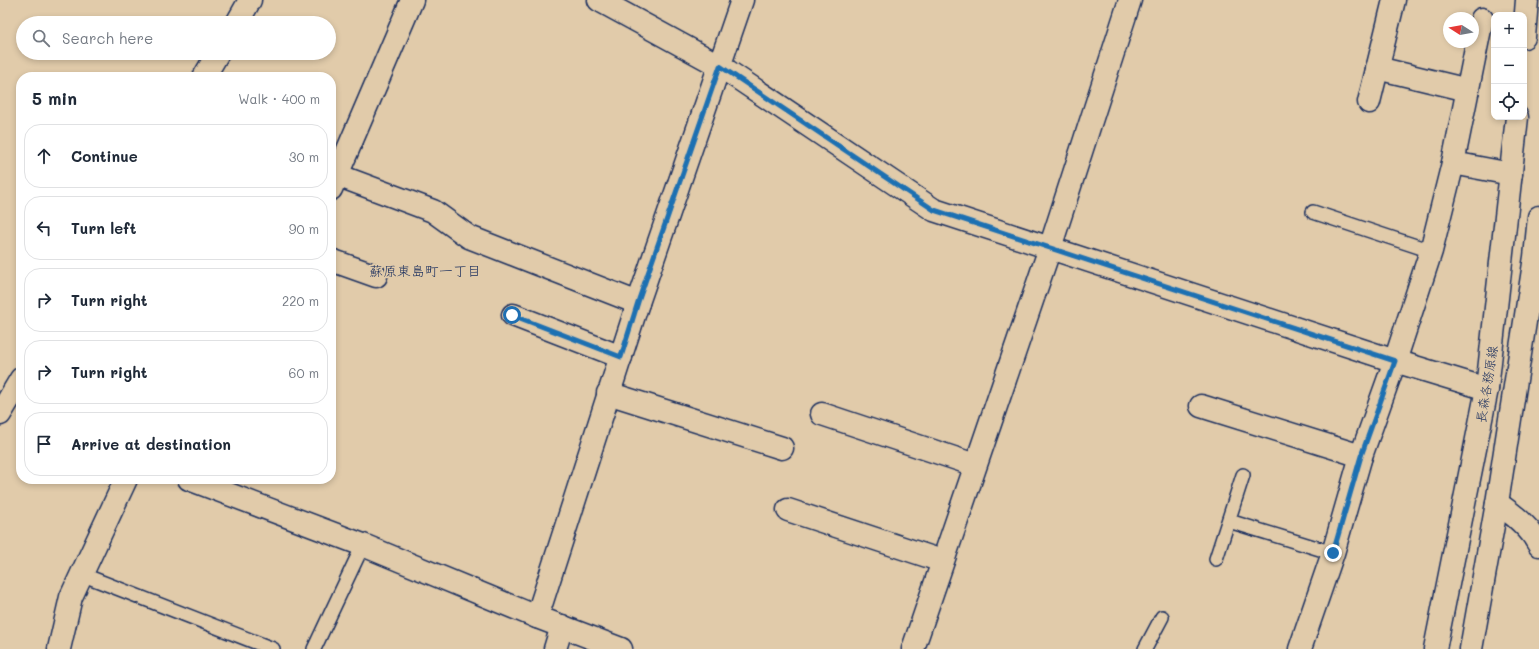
<!DOCTYPE html>
<meta charset="utf-8">
<style>
body{margin:0;font-family:Mali,"Klee One",sans-serif;background:#f2f2f3;color:#1f2937}
.controls{position:absolute;right:12px;top:12px;display:grid;overflow:hidden;border-radius:8px;box-shadow:0 2px 6px #0003}
.controls button{width:36px;height:36px;display:grid;place-items:center;padding:0;border:0;border-bottom:1px solid #e0e1e3;background:#fff;color:#1f2937;font:20px sans-serif}
.compass{position:absolute;left:1443px;top:12px;width:36px;height:36px;border-radius:50%;background:#fff;box-shadow:0 2px 6px #0003;rotate:281deg}
.stop{position:absolute;width:12px;height:12px;margin:-9px;border:3px solid #1f6fb2;border-radius:50%;background:#fff}
.stop.end{background:#1f6fb2;border-color:#fff;box-shadow:0 1px 4px #0008}
.list{margin:0;padding:0;list-style:none}
h2{display:flex;justify-content:space-between;align-items:center;height:52px;margin:0;padding:0 16px;font-size:17px}
h2 small{font-size:13px;font-weight:400;color:#747a83}
.list li{display:grid;grid-template-columns:26px 1fr auto;gap:12px;align-items:center;box-sizing:border-box;height:64px;margin:0 8px 8px;padding:0 8px;border:1px solid #e0e1e3;border-radius:16px}
.list b{display:block;font-size:15px;white-space:nowrap}
.list em{font-size:13px;font-style:normal;color:#747a83}
.icon{flex:none;width:22px;height:22px;fill:none;stroke:currentColor;stroke-width:2;stroke-linecap:round;stroke-linejoin:round}
.map{position:relative;flex:none;width:1539px;height:649px;overflow:hidden}
.search{position:absolute;background:#fff;box-shadow:0 2px 6px #0003;left:16px;top:16px;width:320px;height:44px;display:flex;align-items:center;gap:10px;box-sizing:border-box;padding:0 14px;border-radius:22px;color:#747a83;font-size:15px}
.panel{position:absolute;background:#fff;box-shadow:0 2px 6px #0003;left:16px;top:72px;width:320px;height:412px;border-radius:16px}
.map>svg:first-child{display:block}
</style>
<div class="map">
<svg width="1539" height="649" viewBox="0 0 1539 649">
<rect width="100%" height="100%" fill="#e1cbaa"/>
<filter id="ink" filterUnits="userSpaceOnUse"><feTurbulence type="fractalNoise" baseFrequency=".025" numOctaves="2"/><feDisplacementMap in="SourceGraphic" scale="8" xChannelSelector="R" yChannelSelector="G"/><feConvolveMatrix kernelMatrix="1 2 1 2 8 2 1 2 1" color-interpolation-filters="sRGB"/></filter>
<g filter="url(#ink)">
<g fill="none" stroke-linecap="round" stroke-linejoin="round">
<defs>
<g id="lane">
<path d="M1313,212L1431,251"/>
<path d="M1229,521L1333,553"/>
<path d="M1216,559L1243,475"/>
<path d="M81,574L273,649"/>
<path d="M314,649L363,545"/>
<path d="M1145,649L1162,617"/>
</g>
<g id="street">
<path d="M599,0L720,66L934,210L1395,361L1487,389"/>
<path d="M1377,68L1468,90"/>
<path d="M1369,102L1394,0"/>
<path d="M1453,163L1511,174"/>
<path d="M337,175L433,211L469,237L638,303"/>
<path d="M331,189L412,0"/>
<path d="M331,260L376,276"/>
<path d="M513,315L621,357"/>
<path d="M608,393L782,448"/>
<path d="M1201,406L1361,456"/>
<path d="M822,414L975,465"/>
<path d="M189,479L363,545L537,617L621,649"/>
<path d="M1497,503C1513,514 1530,527 1539,545"/>
<path d="M788,510L942,561"/>
<path d="M537,617L638,303L742,0"/>
<path d="M59,649L71,597L126,479"/>
<path d="M555,649L562,626"/>
<path d="M913,649L1050,248L1130,0"/>
<path d="M1300,649L1333,553L1361,456L1395,361L1431,251L1453,163L1482,19"/>
</g>
<g id="secondary">
<path d="M237,23L250,0"/>
<path d="M1524,37L1527,0"/>
<path d="M204,77L218,53"/>
<path d="M0,414L21,379"/>
<path d="M1435,649L1487,389L1517,117"/>
<path d="M1471,649L1497,503L1535,257L1539,217"/>
</g>
</defs>
<use href="#lane" stroke="#1b2f5e" stroke-width="16"/>
<use href="#street" stroke="#1b2f5e" stroke-width="25"/>
<use href="#secondary" stroke="#1b2f5e" stroke-width="25"/>
<use href="#lane" stroke="#e1cbaa" stroke-width="13"/>
<use href="#street" stroke="#e1cbaa" stroke-width="22"/>
<use href="#secondary" stroke="#e1cbaa" stroke-width="22"/>
</g>
</g>
<g fill="none" stroke-linecap="round" stroke-linejoin="round" filter="url(#ink)">
<path stroke="#1f6fb2" stroke-width="5" d="M512,315L621,357L638,302L720,66L934,210L1395,361L1361,456L1333,553"/>
</g>
<g text-anchor="middle" dominant-baseline="central" stroke-width="3.5" stroke-linejoin="round" paint-order="stroke">
<g font-size="13" fill="#1b2f5e" stroke="#e1cbaa">
<text transform="translate(1486 384) rotate(-81)">長森各務原線</text>
</g>
<g font-size="14" fill="#1b2f5e" stroke="#e1cbaa">
<text x="425" y="270">蘇原東島町一丁目</text>
</g>
</g>
</svg>
<div class="controls">
<button>+</button>
<button>−</button>
<button><svg class="icon" aria-label="locate" viewBox="0 0 24 24"><circle cx="12" cy="12" r="6"/><path d="M12 2v4M12 18v4M2 12h4M18 12h4"/></svg></button>
</div>
<svg class="compass" viewBox="-18 -18 36 36"><path d="M0-13l5 13h-10z" fill="#e53935"/><path d="M0 13l5-13h-10z" fill="#747a83"/></svg>
<div class="stop" style="left:512px;top:315px"></div>
<div class="stop end" style="left:1333px;top:553px"></div>
<div class="search"><svg class="icon" aria-label="search" viewBox="0 0 24 24"><circle cx="10" cy="10" r="6"/><path d="M15 15l6 6"/></svg>Search here</div>
<section class="panel">
<h2>5 min<small>Walk · 400 m</small></h2>
<ul class="list">
<li><svg class="icon" aria-label="ahead" viewBox="0 0 24 24"><path d="M12 20V5M6 11l6-6 6 6"/></svg><div><b>Continue</b></div><em>30 m</em></li>
<li><svg class="icon" aria-label="left" viewBox="0 0 24 24"><path d="M17 20v-9H6M10 6l-5 5 5 5"/></svg><div><b>Turn left</b></div><em>90 m</em></li>
<li><svg class="icon" aria-label="right" viewBox="0 0 24 24"><path d="M7 20v-9h11M14 6l5 5-5 5"/></svg><div><b>Turn right</b></div><em>220 m</em></li>
<li><svg class="icon" aria-label="right" viewBox="0 0 24 24"><path d="M7 20v-9h11M14 6l5 5-5 5"/></svg><div><b>Turn right</b></div><em>60 m</em></li>
<li><svg class="icon" aria-label="arrive" viewBox="0 0 24 24"><path d="M6 21V4h12l-3 4 3 4H6"/></svg><div><b>Arrive at destination</b></div></li>
</ul>
</section>
</div>
